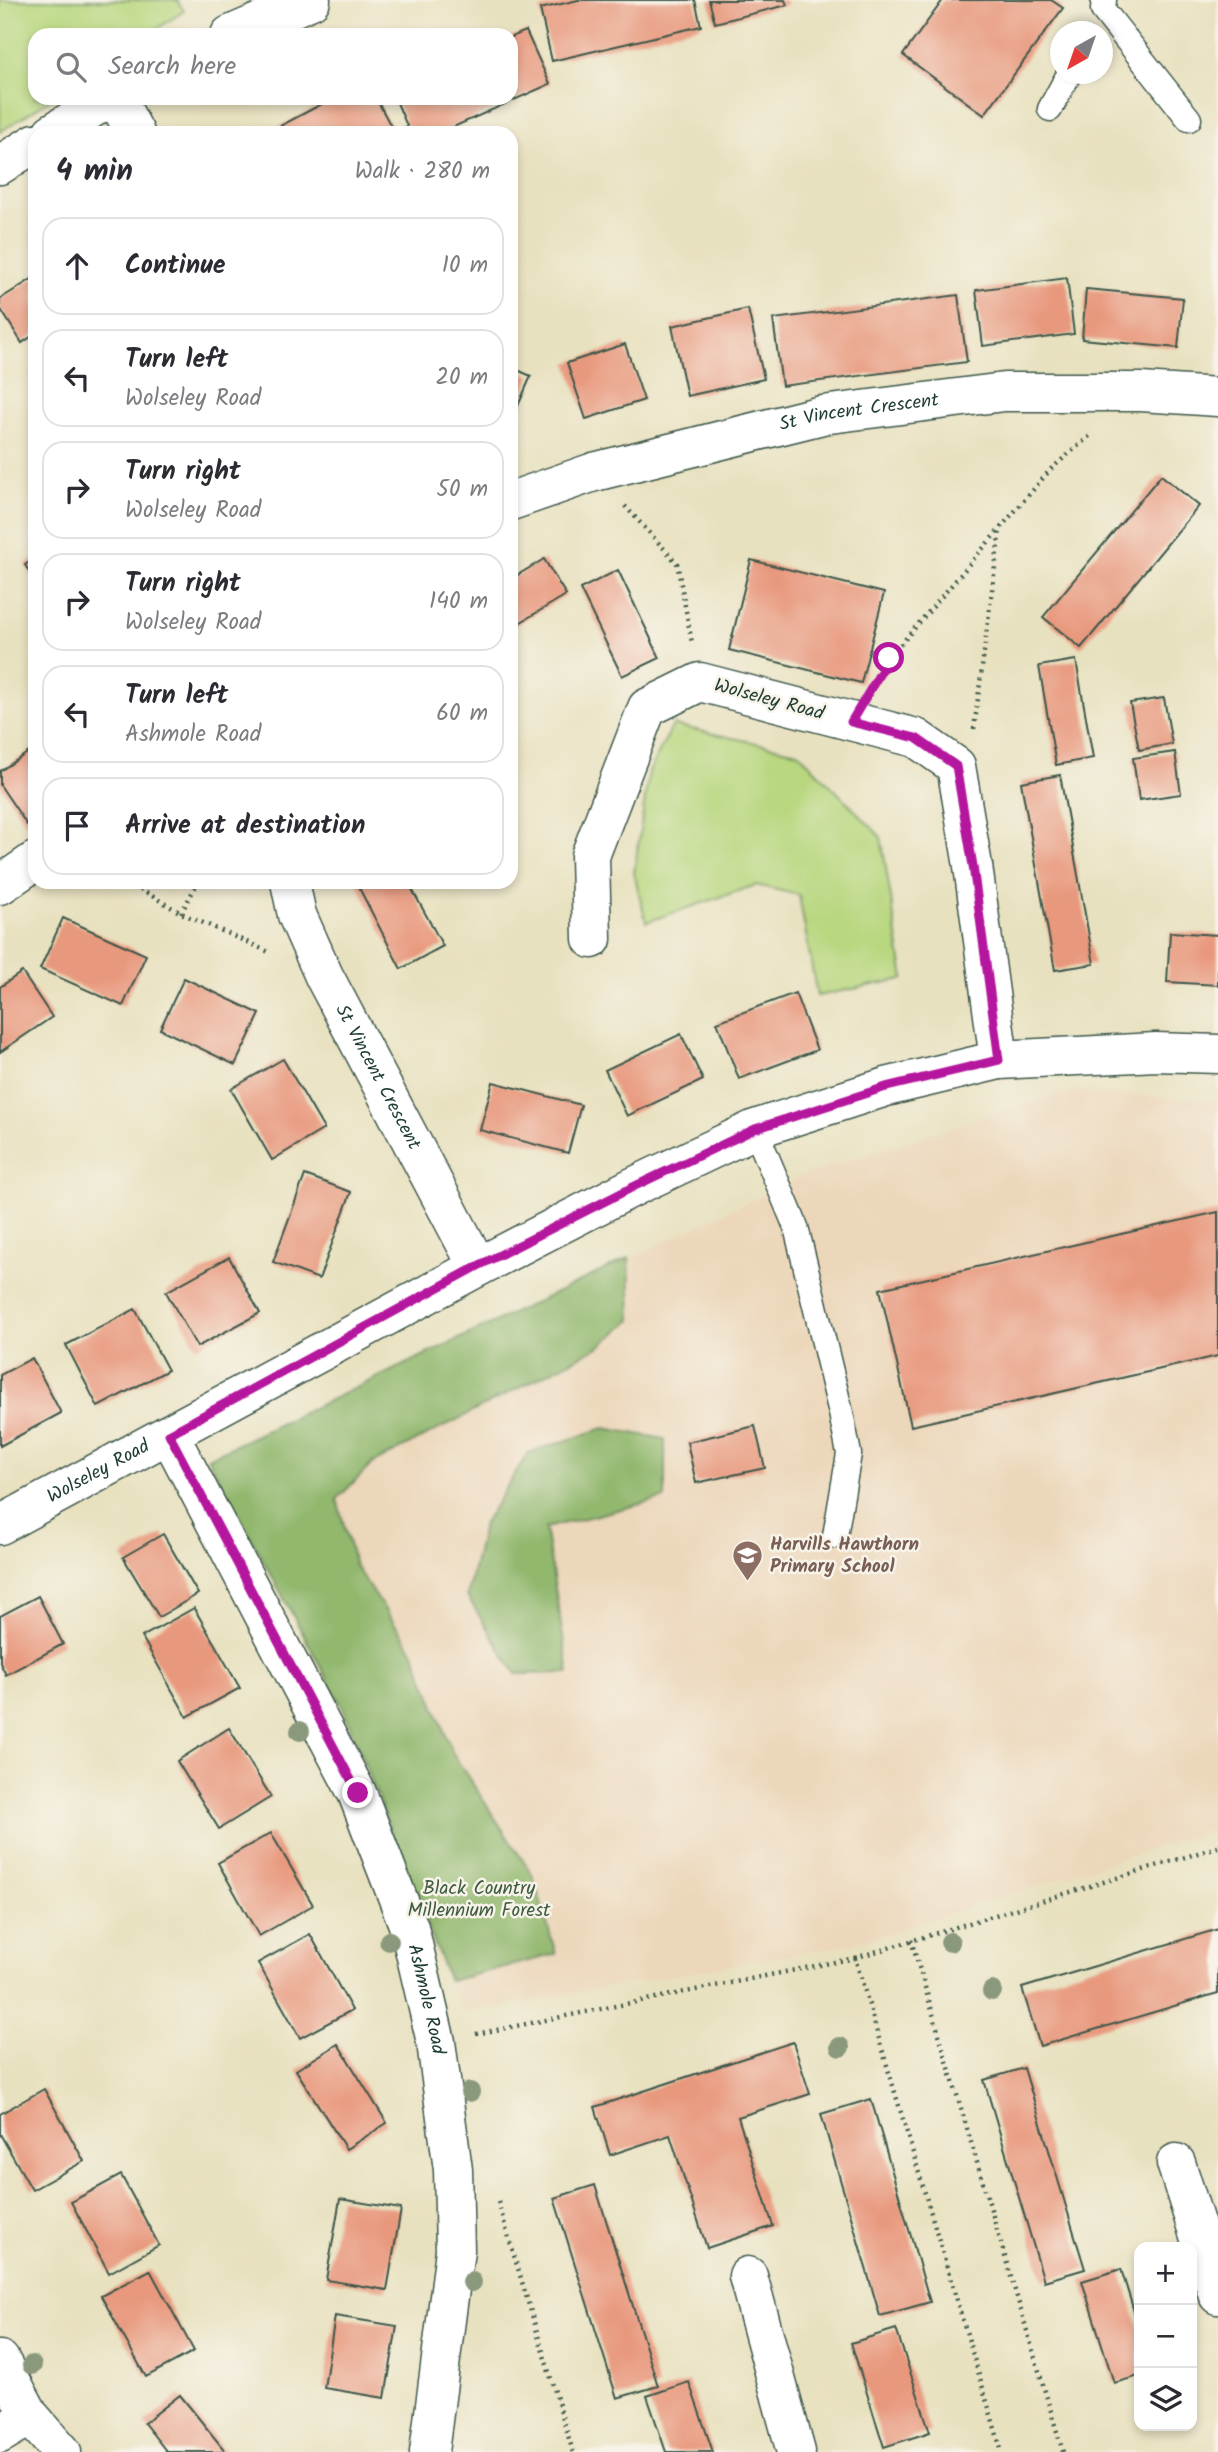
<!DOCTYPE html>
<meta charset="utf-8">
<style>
body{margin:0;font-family:Kalam,sans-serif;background:#f7f7f7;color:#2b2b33}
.controls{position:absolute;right:21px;bottom:21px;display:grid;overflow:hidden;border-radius:14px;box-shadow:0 4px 10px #0003}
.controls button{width:63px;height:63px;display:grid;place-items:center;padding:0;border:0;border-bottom:2px solid #e1e1e2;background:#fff;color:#2b2b33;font:35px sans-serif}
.compass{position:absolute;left:1050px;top:21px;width:63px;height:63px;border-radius:50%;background:#fff;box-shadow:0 4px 10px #0003;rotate:220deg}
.stop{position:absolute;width:21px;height:21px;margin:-16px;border:5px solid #b5179e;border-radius:50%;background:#fff}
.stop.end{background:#b5179e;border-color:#fff;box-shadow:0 2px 7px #0008}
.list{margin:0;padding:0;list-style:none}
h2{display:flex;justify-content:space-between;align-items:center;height:91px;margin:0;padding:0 28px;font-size:30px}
h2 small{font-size:23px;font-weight:400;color:#7c7c81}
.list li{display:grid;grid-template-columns:46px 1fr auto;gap:21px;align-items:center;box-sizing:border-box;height:98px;margin:0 14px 14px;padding:0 14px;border:2px solid #e1e1e2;border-radius:21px}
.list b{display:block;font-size:26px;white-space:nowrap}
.list p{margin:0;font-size:23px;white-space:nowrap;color:#7c7c81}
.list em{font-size:23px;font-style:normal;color:#7c7c81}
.icon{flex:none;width:38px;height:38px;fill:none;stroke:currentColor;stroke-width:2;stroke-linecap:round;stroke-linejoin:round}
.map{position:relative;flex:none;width:1218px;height:2452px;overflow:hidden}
.search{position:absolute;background:#fff;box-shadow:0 4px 10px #0003;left:28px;top:28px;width:490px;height:77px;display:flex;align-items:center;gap:18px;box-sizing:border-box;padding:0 24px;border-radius:21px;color:#7c7c81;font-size:26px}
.panel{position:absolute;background:#fff;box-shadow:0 4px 10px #0003;left:28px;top:126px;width:490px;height:763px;border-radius:21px}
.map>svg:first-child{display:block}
</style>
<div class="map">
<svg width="1218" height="2452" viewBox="0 0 1218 2452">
<rect width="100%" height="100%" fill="#f7f3e8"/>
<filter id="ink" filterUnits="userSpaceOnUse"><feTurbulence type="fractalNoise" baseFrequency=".0143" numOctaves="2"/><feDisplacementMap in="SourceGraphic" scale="14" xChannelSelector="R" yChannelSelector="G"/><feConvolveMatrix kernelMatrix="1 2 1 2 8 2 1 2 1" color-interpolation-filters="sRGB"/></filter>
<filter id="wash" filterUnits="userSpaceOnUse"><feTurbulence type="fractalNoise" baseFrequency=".00686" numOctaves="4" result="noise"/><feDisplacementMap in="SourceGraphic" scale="28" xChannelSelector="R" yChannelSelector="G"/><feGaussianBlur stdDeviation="1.57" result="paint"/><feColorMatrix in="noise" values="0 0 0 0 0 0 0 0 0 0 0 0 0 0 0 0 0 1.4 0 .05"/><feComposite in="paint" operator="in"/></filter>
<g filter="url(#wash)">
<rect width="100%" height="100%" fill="#e8e1bf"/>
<path fill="#ecd7ba" d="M1066,1091L1218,1101V1828L857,1943L461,2013L343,1708L208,1458L811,1172Z"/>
<g fill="#b8d77f" stroke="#6c8a5a" stroke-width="2">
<path d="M0,0H177L184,11L147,35H35V98H52L0,132Z"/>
<path d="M673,725L798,752L881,837L904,979L817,996L799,895L756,885L646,922L634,873L649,772Z"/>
</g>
<g fill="#92b86e" stroke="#587a51" stroke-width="2">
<path d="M629,1258L631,1320L600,1346L373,1463L337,1499L355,1566L414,1652L453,1754L533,1876L556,1954L449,1981L343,1708L208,1458Z"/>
<path d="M604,1428L665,1439V1498L545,1528L569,1673L516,1674L467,1596L483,1525L528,1453Z"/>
</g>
<g id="blocks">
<g fill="#e8987d">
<path d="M578,0H695L701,26L552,61L540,9Z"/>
<path d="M709,0H785L787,5L715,23Z"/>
<path d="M943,0H1051L1063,8L984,115L903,55Z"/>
<path d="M526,31L550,84L440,133H410L395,98H511V37Z"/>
<path d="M333,98H376L394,132L267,133Z"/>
<path d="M35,277V334L22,343L0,308V299Z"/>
<path d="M1067,278L1074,334L983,346L976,290Z"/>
<path d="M1086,289L1183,298L1178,348L1082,339Z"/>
<path d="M958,295L967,362L782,386L773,319Z"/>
<path d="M748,309L764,379L687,396L672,326Z"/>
<path d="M625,344L644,400L586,419L567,363Z"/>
<path d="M511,367L531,376L511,422Z"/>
<path d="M1161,475L1199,506L1081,648L1043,617Z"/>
<path d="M35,558V580L25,565Z"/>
<path d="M544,559L566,595L511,628V579Z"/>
<path d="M751,560L884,593L861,683L729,650Z"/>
<path d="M618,570L660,658L622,676L580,589Z"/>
<path d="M1076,660L1093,758L1056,765L1039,666Z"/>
<path d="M1164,698L1172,744L1139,750L1130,703Z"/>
<path d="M35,748V820L27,825L0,785V771Z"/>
<path d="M1175,752L1181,794L1139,800L1133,758Z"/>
<path d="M1060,775L1094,964L1055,970L1021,782Z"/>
<path d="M356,882H408L443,946L401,969Z"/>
<path d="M63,918L146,955L123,1006L40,969Z"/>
<path d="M1170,932L1218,935V985L1167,982Z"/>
<path d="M22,972L52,1017L0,1052V987Z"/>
<path d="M184,978L260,1014L235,1065L160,1029Z"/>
<path d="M795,993L817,1050L739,1079L717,1022Z"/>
<path d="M681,1034L703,1080L627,1116L605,1070Z"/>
<path d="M283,1059L324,1129L272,1160L231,1089Z"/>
<path d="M493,1082L581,1105L568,1153L480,1130Z"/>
<path d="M305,1175L351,1192L319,1279L273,1262Z"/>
<path d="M1218,1212V1356L911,1426L880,1289Z"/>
<path d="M229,1257L260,1313L197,1347L166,1292Z"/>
<path d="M135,1309L168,1370L98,1407L66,1345Z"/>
<path d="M32,1358L61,1413L0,1446V1375Z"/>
<path d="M755,1426L765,1468L696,1483L687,1442Z"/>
<path d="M163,1534L198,1594L159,1617L123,1557Z"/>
<path d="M38,1596L63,1644L6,1675L0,1663V1616Z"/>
<path d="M194,1608L240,1688L187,1717L142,1637Z"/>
<path d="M229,1728L271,1797L219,1829L177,1761Z"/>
<path d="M271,1833L313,1905L259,1936L218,1863Z"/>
<path d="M1218,1929V1993L1040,2046L1022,1988Z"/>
<path d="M310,1934L352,2010L300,2038L258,1963Z"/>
<path d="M793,2042L810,2094L738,2117L773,2226L707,2248L670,2135L610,2155L595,2107Z"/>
<path d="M338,2044L387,2123L346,2149L296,2070Z"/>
<path d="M1024,2068L1085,2269L1044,2281L984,2080Z"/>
<path d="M44,2089L84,2161L32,2190L0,2134V2114Z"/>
<path d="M871,2099L930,2302L880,2316L821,2114Z"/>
<path d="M121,2175L159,2245L109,2273L71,2202Z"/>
<path d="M595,2185L658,2386L617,2398L554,2198Z"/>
<path d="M340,2199L401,2209L387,2290L326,2280Z"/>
<path d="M1121,2269L1139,2328V2376L1114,2383L1082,2281Z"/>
<path d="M150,2270L194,2351L146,2377L101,2296Z"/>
<path d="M335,2316L397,2326L385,2398L324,2388Z"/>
<path d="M896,2329L930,2432L884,2447L851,2343Z"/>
<path d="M689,2382L713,2452H666L647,2396Z"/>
<path d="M180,2395L226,2452H167L144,2423Z"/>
</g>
</g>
</g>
<g filter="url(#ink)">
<use href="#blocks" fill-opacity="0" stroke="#3d5649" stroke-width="2"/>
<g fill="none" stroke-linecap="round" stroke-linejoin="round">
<defs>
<g id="service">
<path d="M1104,0L1103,10L1189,119"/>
<path d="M1050,109L1069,74"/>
<path d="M755,1129L796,1227L841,1413L849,1454L835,1536"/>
</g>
<g id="minor">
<path d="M230,35L311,0"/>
<path d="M116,98L135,133"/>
<path d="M52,133L109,98"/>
<path d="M0,165L35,143"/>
<path id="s1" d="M511,501L594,472L822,415L1004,392H1141L1218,397"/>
<path id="s2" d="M290,882L297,915L324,976L478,1267"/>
<path d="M0,885L35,861"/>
<path d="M999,1060L1156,1052L1218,1054"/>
<path id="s3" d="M169,1434L357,1793L409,1927L436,2042L453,2170L455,2250L429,2452"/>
<path id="s4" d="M0,1525L478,1267L635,1186L755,1129L886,1087L999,1060L973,866L956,766L916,738L700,682L647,708L590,856L592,939"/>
<path d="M1176,2163L1218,2295"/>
<path d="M748,2276L796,2452"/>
<path d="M0,2360L30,2416L62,2452"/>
<path d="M0,2434L30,2416"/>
</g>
</defs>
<use href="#service" stroke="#3d5649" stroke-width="27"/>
<use href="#minor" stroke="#3d5649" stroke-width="41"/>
<g stroke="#3d5649" stroke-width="4.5" stroke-dasharray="2 5" stroke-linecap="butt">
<path d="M625,506L677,563L692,643"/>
<path d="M873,685L889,658L1051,469L1092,434"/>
<path d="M974,729L1000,529"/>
<path d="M128,882L181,913L269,952"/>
<path d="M181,913L198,882"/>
<path d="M911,1940L1063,2452"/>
<path d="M855,1958L1218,1847"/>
<path d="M476,2034L855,1958L1002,2452"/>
<path d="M498,2202L573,2452"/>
</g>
<use href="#service" stroke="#fff" stroke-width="24"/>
<use href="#minor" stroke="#fff" stroke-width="38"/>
</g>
<g fill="#8a987b">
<circle cx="300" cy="1731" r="10"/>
<circle cx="389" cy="1941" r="10"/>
<circle cx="950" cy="1942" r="10"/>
<circle cx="992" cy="1991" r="10"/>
<circle cx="840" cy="2047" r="10"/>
<circle cx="470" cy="2092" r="10"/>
<circle cx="472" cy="2282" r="10"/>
<circle cx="32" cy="2365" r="10"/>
</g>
</g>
<g fill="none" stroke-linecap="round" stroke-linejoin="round" filter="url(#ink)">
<path stroke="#b5179e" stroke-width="9" d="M358,1793L169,1434L478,1266L635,1186L755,1129L886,1087L999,1060L973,866L956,766L916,738L851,722L889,658"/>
</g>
<defs>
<symbol id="school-pin" viewBox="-11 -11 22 30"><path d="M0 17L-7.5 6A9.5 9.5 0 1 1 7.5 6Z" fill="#8d6e63" stroke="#f7f3e8"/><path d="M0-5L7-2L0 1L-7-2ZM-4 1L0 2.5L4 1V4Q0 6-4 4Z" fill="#fff"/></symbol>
</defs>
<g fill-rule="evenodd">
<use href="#school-pin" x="730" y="1538" width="35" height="47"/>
</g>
<g text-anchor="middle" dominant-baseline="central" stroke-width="5" stroke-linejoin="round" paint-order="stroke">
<g font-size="19" fill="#1f3d34" stroke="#f7f3e8">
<text stroke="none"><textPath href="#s1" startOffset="360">St Vincent Crescent</textPath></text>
<text transform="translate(769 700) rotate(15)">Wolseley Road</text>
<text stroke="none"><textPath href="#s2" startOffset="215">St Vincent Crescent</textPath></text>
<text stroke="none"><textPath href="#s4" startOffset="112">Wolseley Road</textPath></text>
<text stroke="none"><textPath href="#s3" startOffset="623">Ashmole Road</textPath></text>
</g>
<g font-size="19" font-weight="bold" fill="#785e54" stroke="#f7f3e8" text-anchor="start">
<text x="770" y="1545">Harvills Hawthorn<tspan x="770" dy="22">Primary School</tspan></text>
</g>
<g font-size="19" fill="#3e5c43" stroke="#f7f3e8">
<text x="479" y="1889">Black Country<tspan x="479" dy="22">Millennium Forest</tspan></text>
</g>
</g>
</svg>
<div class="controls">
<button>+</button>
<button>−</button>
<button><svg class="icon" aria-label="layers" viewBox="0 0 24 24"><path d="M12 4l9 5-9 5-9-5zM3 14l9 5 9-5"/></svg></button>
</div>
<svg class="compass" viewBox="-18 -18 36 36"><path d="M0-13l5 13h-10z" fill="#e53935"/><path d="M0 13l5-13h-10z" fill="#7c7c81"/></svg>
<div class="stop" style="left:889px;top:658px"></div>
<div class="stop end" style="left:358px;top:1793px"></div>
<div class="search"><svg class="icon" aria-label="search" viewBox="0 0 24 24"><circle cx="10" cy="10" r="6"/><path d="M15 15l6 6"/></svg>Search here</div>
<section class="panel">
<h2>4 min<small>Walk · 280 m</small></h2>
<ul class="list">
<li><svg class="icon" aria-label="ahead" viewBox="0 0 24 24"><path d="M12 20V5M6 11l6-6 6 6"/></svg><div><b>Continue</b></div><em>10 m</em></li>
<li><svg class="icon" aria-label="left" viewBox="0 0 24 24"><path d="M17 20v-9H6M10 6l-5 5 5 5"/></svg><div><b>Turn left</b><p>Wolseley Road</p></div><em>20 m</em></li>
<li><svg class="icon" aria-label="right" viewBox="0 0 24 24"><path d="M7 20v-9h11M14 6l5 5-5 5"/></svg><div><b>Turn right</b><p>Wolseley Road</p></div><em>50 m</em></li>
<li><svg class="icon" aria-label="right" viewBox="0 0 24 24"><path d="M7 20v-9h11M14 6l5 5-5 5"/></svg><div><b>Turn right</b><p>Wolseley Road</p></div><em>140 m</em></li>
<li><svg class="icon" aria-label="left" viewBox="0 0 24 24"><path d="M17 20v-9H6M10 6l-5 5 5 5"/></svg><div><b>Turn left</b><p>Ashmole Road</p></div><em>60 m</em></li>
<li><svg class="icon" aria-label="arrive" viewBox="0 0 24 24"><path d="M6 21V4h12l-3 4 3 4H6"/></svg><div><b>Arrive at destination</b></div></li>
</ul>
</section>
</div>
